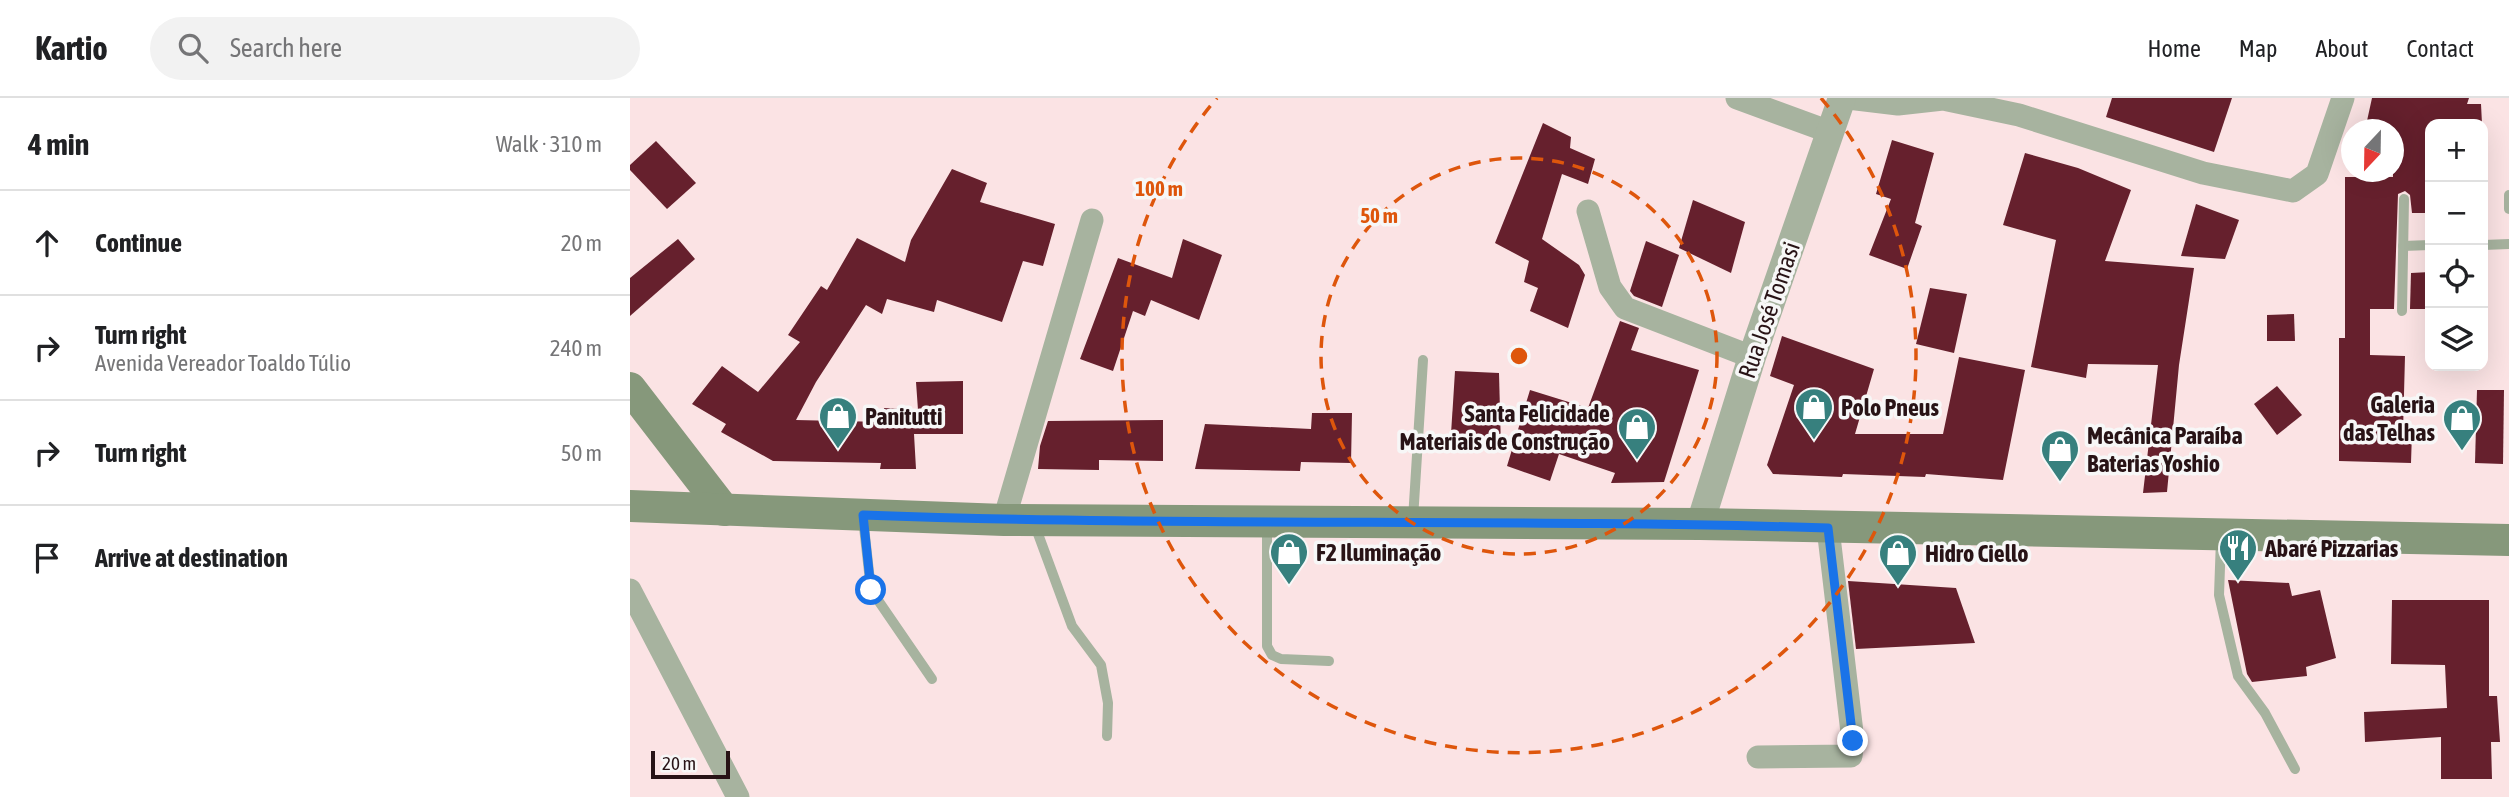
<!DOCTYPE html>
<meta charset="utf-8">
<style>
body{margin:0;font-family:"Asap Condensed",sans-serif;background:#f2f2f2;color:#202124}
.controls{position:absolute;right:21px;top:21px;display:grid;overflow:hidden;border-radius:14px;box-shadow:0 7px 28px #0002}
.controls button{width:63px;height:63px;display:grid;place-items:center;padding:0;border:0;border-bottom:2px solid #e0e0e0;background:#fff;color:#202124;font:35px sans-serif}
.compass{position:absolute;left:1711px;top:21px;width:63px;height:63px;border-radius:50%;background:#fff;box-shadow:0 7px 28px #0002;rotate:202deg}
.scale{position:absolute;left:21px;bottom:18px;width:79px;box-sizing:border-box;padding-left:7px;border:4px solid #281316;border-top:0;font-size:19px;line-height:24px;white-space:nowrap;color:#281316;-webkit-text-stroke:5px #f7f7f7;paint-order:stroke}
.stop{position:absolute;width:21px;height:21px;margin:-16px;border:5px solid #1a73e8;border-radius:50%;background:#fff}
.stop.end{background:#1a73e8;border-color:#fff;box-shadow:0 2px 7px #0008}
.list{margin:0;padding:0;list-style:none}
h2{display:flex;justify-content:space-between;align-items:center;height:91px;margin:0;padding:0 28px;font-size:30px}
h2 small{font-size:23px;font-weight:400;color:#757577}
.list li{display:grid;grid-template-columns:46px 1fr auto;gap:21px;align-items:center;box-sizing:border-box;height:105px;padding:0 28px;border-top:2px solid #e0e0e0}
.list b{display:block;font-size:26px;white-space:nowrap}
.list p{margin:0;font-size:23px;white-space:nowrap;color:#757577}
.list em{font-size:23px;font-style:normal;color:#757577}
.icon{flex:none;width:38px;height:38px;fill:none;stroke:currentColor;stroke-width:2;stroke-linecap:round;stroke-linejoin:round}
.map{position:relative;flex:none;width:1879px;height:699px;overflow:hidden}
header{display:flex;align-items:center;gap:42px;box-sizing:border-box;height:98px;padding:0 35px;background:#fff;border-bottom:2px solid #e0e0e0}
header strong{font-size:33px}
nav{display:flex;gap:38px;margin-inline-start:auto;font-size:24px}
.search{width:490px;height:63px;background:#f2f2f2;display:flex;align-items:center;gap:18px;box-sizing:border-box;padding:0 24px;border-radius:38px;color:#757577;font-size:26px}
main{display:flex}
aside{flex:1;background:#fff}
.map>svg:first-child{display:block}
</style>
<header>
<strong>Kartio</strong>
<div class="search"><svg class="icon" aria-label="search" viewBox="0 0 24 24"><circle cx="10" cy="10" r="6"/><path d="M15 15l6 6"/></svg>Search here</div>
<nav><a>Home</a><a>Map</a><a>About</a><a>Contact</a></nav>
</header>
<main>
<aside>
<h2>4 min<small>Walk · 310 m</small></h2>
<ul class="list">
<li><svg class="icon" aria-label="ahead" viewBox="0 0 24 24"><path d="M12 20V5M6 11l6-6 6 6"/></svg><div><b>Continue</b></div><em>20 m</em></li>
<li><svg class="icon" aria-label="right" viewBox="0 0 24 24"><path d="M7 20v-9h11M14 6l5 5-5 5"/></svg><div><b>Turn right</b><p>Avenida Vereador Toaldo Túlio</p></div><em>240 m</em></li>
<li><svg class="icon" aria-label="right" viewBox="0 0 24 24"><path d="M7 20v-9h11M14 6l5 5-5 5"/></svg><div><b>Turn right</b></div><em>50 m</em></li>
<li><svg class="icon" aria-label="arrive" viewBox="0 0 24 24"><path d="M6 21V4h12l-3 4 3 4H6"/></svg><div><b>Arrive at destination</b></div></li>
</ul>
</aside>
<div class="map">
<svg width="1879" height="699" viewBox="0 0 1879 699">
<rect width="100%" height="100%" fill="#fbe3e4"/>
<g fill="#66202d">
<path d="M1482,0H1602L1584,54L1476,19Z"/>
<path d="M1742,0H1839L1837,6H1851L1852,26H1800V115H1782L1780,97L1775,93L1768,96L1764,211H1740V257L1775,258L1773,334H1782L1781,365L1709,363V240H1715V79H1763V32H1735Z"/>
<path d="M913,25L941,39L940,50L965,61L958,86L932,76L912,141L949,167L955,177L938,230L900,213L908,190L894,184L899,163L865,145Z"/>
<path d="M1262,42L1304,55L1285,125L1292,128L1277,171L1239,157L1261,101L1246,96Z"/>
<path d="M26,43L66,85L37,111L0,72V67Z"/>
<path d="M1395,55L1448,70L1501,92L1475,163L1564,170L1549,267L1537,394L1513,395L1528,267L1458,266L1456,280L1401,269L1426,142L1373,127Z"/>
<path d="M322,71L357,85L350,104L425,126L413,168L393,163L372,224L307,202L304,214L257,201L252,216L236,207L186,284L166,322L253,324L254,310L288,312L286,284L333,283V336H284L286,371H250L251,365L143,363L91,334L96,326L62,306L92,268L128,294L170,244L158,237L191,188L197,192L227,140L275,164L281,142Z"/>
<path d="M1063,102L1115,124L1101,175L1049,150Z"/>
<path d="M1566,106L1609,122L1595,161L1551,158Z"/>
<path d="M48,141L65,161L0,218V180Z"/>
<path d="M553,141L592,157L569,222L521,202L515,218L503,213L483,273L450,261L488,160L542,180Z"/>
<path d="M1016,143L1049,157L1032,209L1004,198L1000,193Z"/>
<path d="M1800,174V211H1780L1781,175Z"/>
<path d="M1300,190L1337,196L1324,255L1286,246Z"/>
<path d="M1664,216L1665,243H1637V217Z"/>
<path d="M990,223L1009,230L1001,252L1069,272L1034,384L981,385L985,375L929,356L920,383L877,368L900,292L958,310Z"/>
<path d="M1152,238L1244,271L1225,336H1313L1329,259L1395,272L1373,382L1296,376L1295,379L1213,376L1212,379L1143,376L1137,367L1164,287L1140,278Z"/>
<path d="M825,273L869,275L871,351L820,352Z"/>
<path d="M1647,288L1672,317L1647,337L1624,306Z"/>
<path d="M1847,292H1874L1873,366L1845,365Z"/>
<path d="M682,315H722L721,365L671,364L670,373L565,371L575,326L681,331Z"/>
<path d="M533,322V363L469,362V372L408,371L410,348L418,323Z"/>
<path d="M1598,482L1659,485L1662,498L1690,492L1706,560L1676,569L1677,578L1622,584L1617,576Z"/>
<path d="M1218,483L1326,490L1345,545L1226,551Z"/>
<path d="M1762,502H1859V598H1867L1870,644H1861L1862,681H1811V639L1735,644L1734,614L1817,610L1815,567L1761,566Z"/>
</g>
<g fill="none" stroke-linecap="round" stroke-linejoin="round">
<g stroke="#a7b39f" stroke-width="10">
<path d="M1879,97V111"/>
<path d="M1853,147L1879,146"/>
<path d="M1773,148L1800,147"/>
<path d="M1772,213L1774,101"/>
<path d="M233,420L241,492L302,581"/>
<path d="M783,421L793,262"/>
<path d="M404,425L442,528L471,567L478,605L477,638"/>
<path d="M637,427V548L642,557L651,561L699,563"/>
<path d="M1591,441L1589,497L1608,578L1635,615L1665,671"/>
</g>
<g stroke="#a7b39f" stroke-width="23">
<path d="M1107,0L1200,34"/>
<path d="M1218,0L1268,6L1313,1L1389,17L1573,75L1663,93L1687,76L1713,0"/>
<path d="M958,113L980,189L995,210L1122,259"/>
<path d="M374,422L462,122"/>
<path d="M0,492L108,699"/>
<path d="M1128,659L1221,658L1223,643L1198,430"/>
</g>
<path stroke="#a7b39f" stroke-width="28" d="M1070,426L1122,259L1212,0"/>
<g stroke="#86987b" stroke-width="32">
<path d="M0,290L94,412"/>
<path d="M0,408L374,422L1070,426L1879,442"/>
</g>
</g>
<g fill="none" stroke-linecap="round" stroke-linejoin="round">
<path stroke="#1a73e8" stroke-width="9" d="M241,492L233,417C554,429 876,420 1198,430L1223,643"/>
</g>
<g fill="none" stroke="#de560c" stroke-width="3.5" stroke-dasharray="12 9">
<circle cx="889" cy="258" r="198"/>
<path d="M1191 0A397 397 0 1 1 587 0"/>
</g>
<defs>
<symbol id="shop-pin" viewBox="-11 -11 22 30"><path d="M0 17L-7.5 6A9.5 9.5 0 1 1 7.5 6Z" fill="#37807e" stroke="#f7f7f7"/><path d="M-5-2.5h2.3a2.7 3.5 0 0 1 5.4 0H5L5.5 6h-11ZM-1.5-2.5h3a1.5 2.3 0 0 0-3 0Z" fill="#fff"/></symbol>
<symbol id="restaurant-pin" viewBox="-11 -11 22 30"><path d="M0 17L-7.5 6A9.5 9.5 0 1 1 7.5 6Z" fill="#37807e" stroke="#f7f7f7"/><path d="M-5-6h1v4h1v-4h1v4h1v-4h1v5L-1.5 .5V6h-2V.5L-5-1ZM5-6V6H3V1.5H1.5Q1.5-4 5-6Z" fill="#fff"/></symbol>
</defs>
<g fill-rule="evenodd">
<use href="#shop-pin" x="1162" y="287" width="44" height="60"/>
<use href="#shop-pin" x="186" y="296" width="44" height="60"/>
<use href="#shop-pin" x="1810" y="298" width="44" height="60"/>
<use href="#shop-pin" x="985" y="307" width="44" height="60"/>
<use href="#shop-pin" x="1408" y="329" width="44" height="60"/>
<use href="#restaurant-pin" x="1586" y="428" width="44" height="60"/>
<use href="#shop-pin" x="637" y="432" width="44" height="60"/>
<use href="#shop-pin" x="1246" y="433" width="44" height="60"/>
</g>
<g text-anchor="middle" dominant-baseline="central" stroke-width="7" stroke-linejoin="round" paint-order="stroke">
<g font-size="24" fill="#281316" stroke="#f7f7f7">
<text transform="translate(1139 212) rotate(-71)">Rua José Tomasi</text>
</g>
<g font-size="24" font-weight="bold" fill="#281316" stroke="#f7f7f7" text-anchor="start">
<text x="1805" y="306" text-anchor="end">Galeria<tspan x="1805" dy="28">das Telhas</tspan></text>
<text x="1211" y="309">Polo Pneus</text>
<text x="980" y="315" text-anchor="end">Santa Felicidade<tspan x="980" dy="28">Materiais de Construção</tspan></text>
<text x="235" y="318">Panitutti</text>
<text x="1457" y="337">Mecânica Paraíba<tspan x="1457" dy="28">Baterias Yoshio</tspan></text>
<text x="1635" y="450">Abaré Pizzarias</text>
<text x="686" y="454">F2 Iluminação</text>
<text x="1295" y="455">Hidro Ciello</text>
</g>
</g>
<circle cx="889" cy="258" r="10" fill="#de560c" stroke="#f7f7f7" stroke-width="3.5"/>
<g font-size="21" text-anchor="middle" font-weight="bold" fill="#de560c" stroke="#f7f7f7" stroke-width="7" stroke-linejoin="round" paint-order="stroke">
<text x="529" y="98">100 m</text>
<text x="749" y="125">50 m</text>
</g>
</svg>
<div class="controls">
<button>+</button>
<button>−</button>
<button><svg class="icon" aria-label="locate" viewBox="0 0 24 24"><circle cx="12" cy="12" r="6"/><path d="M12 2v4M12 18v4M2 12h4M18 12h4"/></svg></button>
<button><svg class="icon" aria-label="layers" viewBox="0 0 24 24"><path d="M12 4l9 5-9 5-9-5zM3 14l9 5 9-5"/></svg></button>
</div>
<svg class="compass" viewBox="-18 -18 36 36"><path d="M0-13l5 13h-10z" fill="#e53935"/><path d="M0 13l5-13h-10z" fill="#757577"/></svg>
<div class="scale">20 m</div>
<div class="stop" style="left:241px;top:492px"></div>
<div class="stop end" style="left:1223px;top:643px"></div>
</div>
</main>
